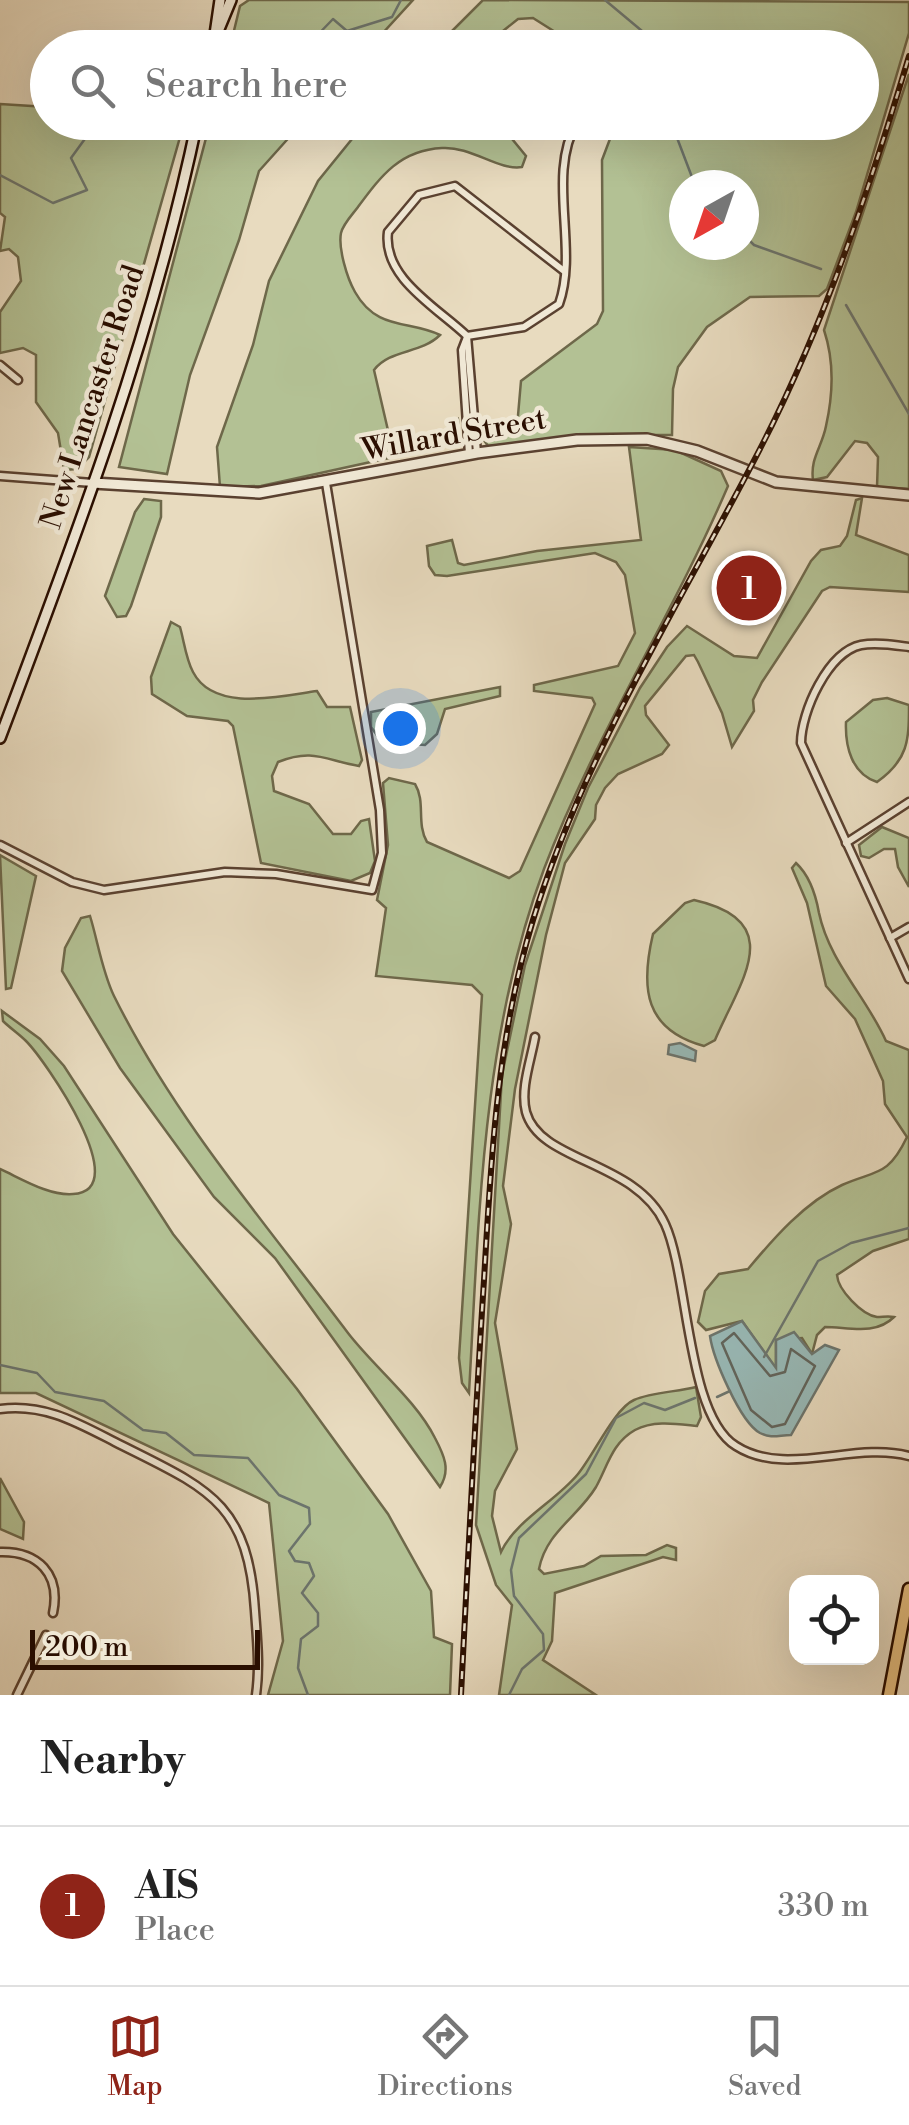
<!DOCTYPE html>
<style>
body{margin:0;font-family:"Libre Bodoni",serif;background:#f6f6f6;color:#222}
.controls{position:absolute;right:30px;bottom:30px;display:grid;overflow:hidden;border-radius:20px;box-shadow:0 10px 40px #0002}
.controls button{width:90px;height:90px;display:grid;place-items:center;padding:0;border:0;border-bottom:2px solid #e0e0e0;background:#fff;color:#222;font:50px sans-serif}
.compass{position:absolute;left:669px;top:170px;width:90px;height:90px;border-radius:50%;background:#fff;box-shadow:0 10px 40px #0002;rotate:220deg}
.scale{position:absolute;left:30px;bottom:25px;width:230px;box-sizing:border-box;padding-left:10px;border:5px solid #2a0e00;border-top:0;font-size:28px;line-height:35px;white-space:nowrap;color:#2a0e00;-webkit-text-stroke:8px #f0e8d5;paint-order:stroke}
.you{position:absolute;left:400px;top:728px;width:35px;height:35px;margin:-25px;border:8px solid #fff;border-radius:50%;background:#1a73e8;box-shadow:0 0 0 15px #1a73e833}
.badge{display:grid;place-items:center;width:65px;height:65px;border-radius:50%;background:#8f2418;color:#fff;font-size:32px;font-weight:700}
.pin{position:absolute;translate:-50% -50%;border:5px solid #fff;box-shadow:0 2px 10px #0006}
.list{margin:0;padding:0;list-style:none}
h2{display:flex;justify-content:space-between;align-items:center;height:130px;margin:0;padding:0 40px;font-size:42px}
h2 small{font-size:32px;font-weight:400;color:#767676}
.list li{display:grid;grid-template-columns:65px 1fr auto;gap:30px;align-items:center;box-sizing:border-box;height:160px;padding:0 40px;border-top:2px solid #e0e0e0}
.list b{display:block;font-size:38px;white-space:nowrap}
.list p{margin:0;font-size:32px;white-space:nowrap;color:#767676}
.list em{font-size:32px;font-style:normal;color:#767676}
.icon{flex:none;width:55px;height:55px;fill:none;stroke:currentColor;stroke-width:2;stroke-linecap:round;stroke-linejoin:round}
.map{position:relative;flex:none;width:909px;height:1695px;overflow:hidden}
.search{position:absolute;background:#fff;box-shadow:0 10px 40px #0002;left:30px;right:30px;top:30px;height:110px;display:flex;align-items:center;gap:25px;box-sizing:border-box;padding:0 35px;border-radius:55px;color:#767676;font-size:38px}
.sheet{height:290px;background:#fff}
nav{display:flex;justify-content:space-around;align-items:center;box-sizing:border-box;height:140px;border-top:2px solid #e0e0e0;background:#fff;font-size:28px;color:#767676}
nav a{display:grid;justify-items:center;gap:5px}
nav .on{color:#8f2418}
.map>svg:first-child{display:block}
</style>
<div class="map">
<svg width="909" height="1695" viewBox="0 0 909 1695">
<rect width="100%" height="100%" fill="#e8dbbf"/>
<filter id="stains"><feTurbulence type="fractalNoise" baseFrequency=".002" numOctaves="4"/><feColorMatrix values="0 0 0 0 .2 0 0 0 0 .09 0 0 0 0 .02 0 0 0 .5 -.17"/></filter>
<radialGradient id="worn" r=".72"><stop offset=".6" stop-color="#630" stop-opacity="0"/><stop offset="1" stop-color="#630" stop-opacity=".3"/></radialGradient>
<g fill="#b3c194" stroke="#6e684a" stroke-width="2.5" fill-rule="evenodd">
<path d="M249,0H413L370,47H230L240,6Z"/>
<path d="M483,0L909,2V33L856,212L827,289L819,296L750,297L707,327L678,367L673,389L672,435H604L488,446L481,436L517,427L521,381L597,324L603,311L602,160L616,123L862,122V48L579,47L533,18L518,19L483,47L435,48ZM684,185H744V245H684Z"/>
<path d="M909,74V489L877,487L878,457L867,443L855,441L827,477L813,480C810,458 822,447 826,426C833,395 834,360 824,330Z"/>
<path d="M0,104L47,107L48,122L184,123L89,457L77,469L64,470L58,433L36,402V355L23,348L0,353V312L21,281L18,257L9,249L0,251L5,217L0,213Z"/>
<path d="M210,123H302L259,171L239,240L190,375L167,474L119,467Z"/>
<path d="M365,123H499L526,156L522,167C499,171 471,146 442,148C400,150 381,176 358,207C352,215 343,224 341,233C338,248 347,278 355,292C377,331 409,320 440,335C421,354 390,349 374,370L390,439L397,443L446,436L458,420L460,438L453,444L261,486L220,487L217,447L253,345L269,281L318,181Z"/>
<path d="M629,447L675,450L721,471L728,486C672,617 595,735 544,869C482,1035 479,1217 469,1393L462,1383L459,1358L482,995L472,985L376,976L386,908L377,900L388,845L383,783L389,778L415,784C426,802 416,823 427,842L509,878L520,871L595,704L592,698L534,691V685L618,666L635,633L625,575L616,562L595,553L447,576L435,575L429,566L427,546L452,540L458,563L464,565L537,551L641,540Z"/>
<path d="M862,498L856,535L909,555V592L830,587L822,591L762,682L753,700L754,711L732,747L722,713L698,662L694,655L686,656L645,706L646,715L669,745L662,754L618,774L605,788L596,805L595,819L565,863L546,935L515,1089L503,1186L511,1224L495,1323L517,1449L495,1491L492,1516L501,1552C516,1520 555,1502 578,1474C593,1456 615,1408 634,1400C652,1392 677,1392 696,1387L701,1417L697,1426C677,1424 654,1420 635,1430C612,1443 608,1465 596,1487C578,1517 546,1532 539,1569L544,1574L584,1566L601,1556L646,1555L667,1545L676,1548V1560L663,1557L555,1593L552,1641L543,1660L596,1695H499L512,1605L496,1585L476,1525L502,1075L525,965L565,844L588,788L640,688L667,647L687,626L734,656L757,658L811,561L821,550L840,546L847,536L856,500Z"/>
<path d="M144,499L161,501V517L131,606L126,616L117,617L105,596L135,512Z"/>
<path d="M171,622L180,627C184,641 186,659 193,672C214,713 281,696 317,691L327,707H350L362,760L359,766C325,760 313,748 278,762L272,776L274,791L309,804L333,834H351L361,821L369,819L375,861L370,873L351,881L261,863L233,726L228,721L187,716L152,694L151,677Z"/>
<path d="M500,687V696L445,709L437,734L425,745L382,742L371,727V712Z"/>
<path d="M887,698L909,705C909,741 908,760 877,782C852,774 845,747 846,722L873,700Z"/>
<path d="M882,827L909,838V887L898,867L895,849H884L869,858L861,856L859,845Z"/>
<path d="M0,855L36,876L11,988L6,989Z"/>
<path d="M796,863C809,875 816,896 819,913C829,961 867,998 886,1041L909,1050V1239L873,1251L837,1275C838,1290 862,1315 877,1317C883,1317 888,1316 894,1317C875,1336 848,1327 825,1327L817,1335L812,1354L802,1338L776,1340V1369L742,1321L706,1330L698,1322L705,1291L719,1274L748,1269C773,1239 805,1202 842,1185C876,1170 888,1177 907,1137L885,1104L883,1081L855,1019L826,986L807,903L792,868Z"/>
<path d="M694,900C789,921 740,981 715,1040L704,1046C645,1030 640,989 653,934L685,903Z"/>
<path d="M90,916C98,942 102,971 114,996C175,1119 266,1224 348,1333C374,1367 416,1400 435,1438C444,1455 451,1470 440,1487L275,1258L214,1197L120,1068L62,971L65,948L81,918Z"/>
<path d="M2,1011L40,1039L64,1066L173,1234L297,1389L388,1514L431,1591L434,1637L452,1644L450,1695H268L283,1641L269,1503L36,1393H0V1169C22,1179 49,1196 73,1194C136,1191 45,1060 26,1041C19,1034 10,1028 3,1021Z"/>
<path d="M0,1478L24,1522L23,1539L0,1529Z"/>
</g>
<g fill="#98bab8" stroke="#6c756e" stroke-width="2.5">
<path d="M680,1043L696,1051L695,1061L668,1054L669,1045Z"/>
<path d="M742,1321L776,1368V1340L794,1332L812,1354L825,1345L839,1350L791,1435C779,1435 772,1439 760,1433C740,1422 713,1358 710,1336Z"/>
</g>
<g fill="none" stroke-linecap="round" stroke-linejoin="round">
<path stroke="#61645c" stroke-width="2.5" d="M734,1333L770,1376L785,1372L791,1349L815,1366L785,1424L772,1427L751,1410L722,1343Z"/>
<g stroke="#6c756e" stroke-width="2.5">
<path d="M605,0L654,41L655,48"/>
<path d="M305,48L333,19L347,31L392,17L401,0"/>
<path d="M671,122L695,185"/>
<path d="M222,131L231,122"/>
<path d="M0,175L53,203L87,190L71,158L95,125L181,126"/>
<path d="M744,235L754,245L821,269"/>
<path d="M846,305L909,414"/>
<path d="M764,1357L818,1261L851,1243L909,1228"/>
<path d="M0,1365L37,1373L55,1392L104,1401L143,1430L166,1433L194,1455L248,1458L279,1495L309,1508L310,1524L289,1551L295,1561L309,1563L314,1576L302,1593L318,1613V1626L301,1639L298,1668L308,1695"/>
<path d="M717,1397L730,1391"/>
<path d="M509,1695L522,1669L544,1650L543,1634L514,1596L511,1570L519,1538L586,1474L616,1418L644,1403L665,1410L695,1398"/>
</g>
<defs>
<g id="minor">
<path d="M498,46L500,48"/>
<path d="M561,122L570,134"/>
<path d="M467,336L524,327L559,304C579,248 546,175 577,122"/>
<path d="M467,337L462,350L469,454"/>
<path d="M0,365L18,380"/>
<path d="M477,453L467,336C438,308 382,278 388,232L419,195L455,186L564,271"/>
<path d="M0,476L93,483"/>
<path d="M909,647C894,645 876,642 861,645C828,652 801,712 801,743L909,979"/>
<path d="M846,843L909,802"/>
<path d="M0,845L72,882L104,890L225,872L276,874L372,890L382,853L380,810L326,483"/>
<path d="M890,938L909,927"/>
<path d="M535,1037C531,1060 520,1089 526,1112C540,1163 636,1160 665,1224C689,1276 686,1415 736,1446C786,1478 854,1441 909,1456"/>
<path d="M0,1409C44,1403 78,1423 115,1442C206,1488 248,1500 255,1611C257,1639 260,1667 256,1695"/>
<path d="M0,1552C38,1551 61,1574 53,1613"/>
<path d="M17,1695L46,1635"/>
</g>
<path id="tertiary" d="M93,483L259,493L477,453L577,440L647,439L697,451L776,482L909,495"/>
<g id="secondary">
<path d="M219,29L231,0"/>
<path d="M213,48L220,0"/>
<path d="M0,738C76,537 153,333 197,122"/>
</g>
<path id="primary" d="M889,1695L909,1589"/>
</defs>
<use href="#minor" stroke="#5a4130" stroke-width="11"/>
<use href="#tertiary" stroke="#5a4130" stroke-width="14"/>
<use href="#secondary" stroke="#2a0e00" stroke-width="14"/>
<use href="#primary" stroke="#2a0e00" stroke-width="15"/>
<use href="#minor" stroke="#f0e8d5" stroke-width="6"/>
<use href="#tertiary" stroke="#f0e8d5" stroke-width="9"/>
<use href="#secondary" stroke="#f0e8d5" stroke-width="9"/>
<use href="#primary" stroke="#e4be80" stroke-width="10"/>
<defs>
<path id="rail" d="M461,1695C468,1557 475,1418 484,1280C491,1158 497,1038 533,920C585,751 682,601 762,445C826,320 869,190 909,56"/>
</defs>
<use href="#rail" stroke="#2a0e00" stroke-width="6"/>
<use href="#rail" stroke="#f0e8d5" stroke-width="2.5" stroke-dasharray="8" stroke-linecap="butt"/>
</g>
<g text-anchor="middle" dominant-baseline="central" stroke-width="9" stroke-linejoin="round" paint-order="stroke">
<g font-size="30" fill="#2a0e00" stroke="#f0e8d5">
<text transform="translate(93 397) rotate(-72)">New Lancaster Road</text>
<text transform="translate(454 435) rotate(-10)">Willard Street</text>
</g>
</g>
<rect width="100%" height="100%" filter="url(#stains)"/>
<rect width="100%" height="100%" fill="url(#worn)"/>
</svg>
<div class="controls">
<button><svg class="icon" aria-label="locate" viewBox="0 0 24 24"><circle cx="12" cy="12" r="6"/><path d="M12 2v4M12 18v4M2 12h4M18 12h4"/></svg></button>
</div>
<svg class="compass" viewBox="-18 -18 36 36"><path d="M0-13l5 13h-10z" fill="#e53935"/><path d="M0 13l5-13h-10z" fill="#767676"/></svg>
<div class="scale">200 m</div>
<div class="you"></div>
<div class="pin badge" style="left:749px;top:588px">1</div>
<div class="search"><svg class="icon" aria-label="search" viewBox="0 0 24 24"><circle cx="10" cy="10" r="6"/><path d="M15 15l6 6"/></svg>Search here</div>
</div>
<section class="sheet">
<h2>Nearby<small></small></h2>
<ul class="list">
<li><span class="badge">1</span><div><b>AIS</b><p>Place</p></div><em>330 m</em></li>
</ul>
</section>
<nav>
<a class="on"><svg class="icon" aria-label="map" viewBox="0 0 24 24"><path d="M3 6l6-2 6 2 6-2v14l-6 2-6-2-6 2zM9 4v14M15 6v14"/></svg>Map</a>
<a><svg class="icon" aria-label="directions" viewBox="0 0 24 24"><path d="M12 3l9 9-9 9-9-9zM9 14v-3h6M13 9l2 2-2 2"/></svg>Directions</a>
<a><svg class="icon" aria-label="saved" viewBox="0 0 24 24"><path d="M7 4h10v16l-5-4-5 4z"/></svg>Saved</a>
</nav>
